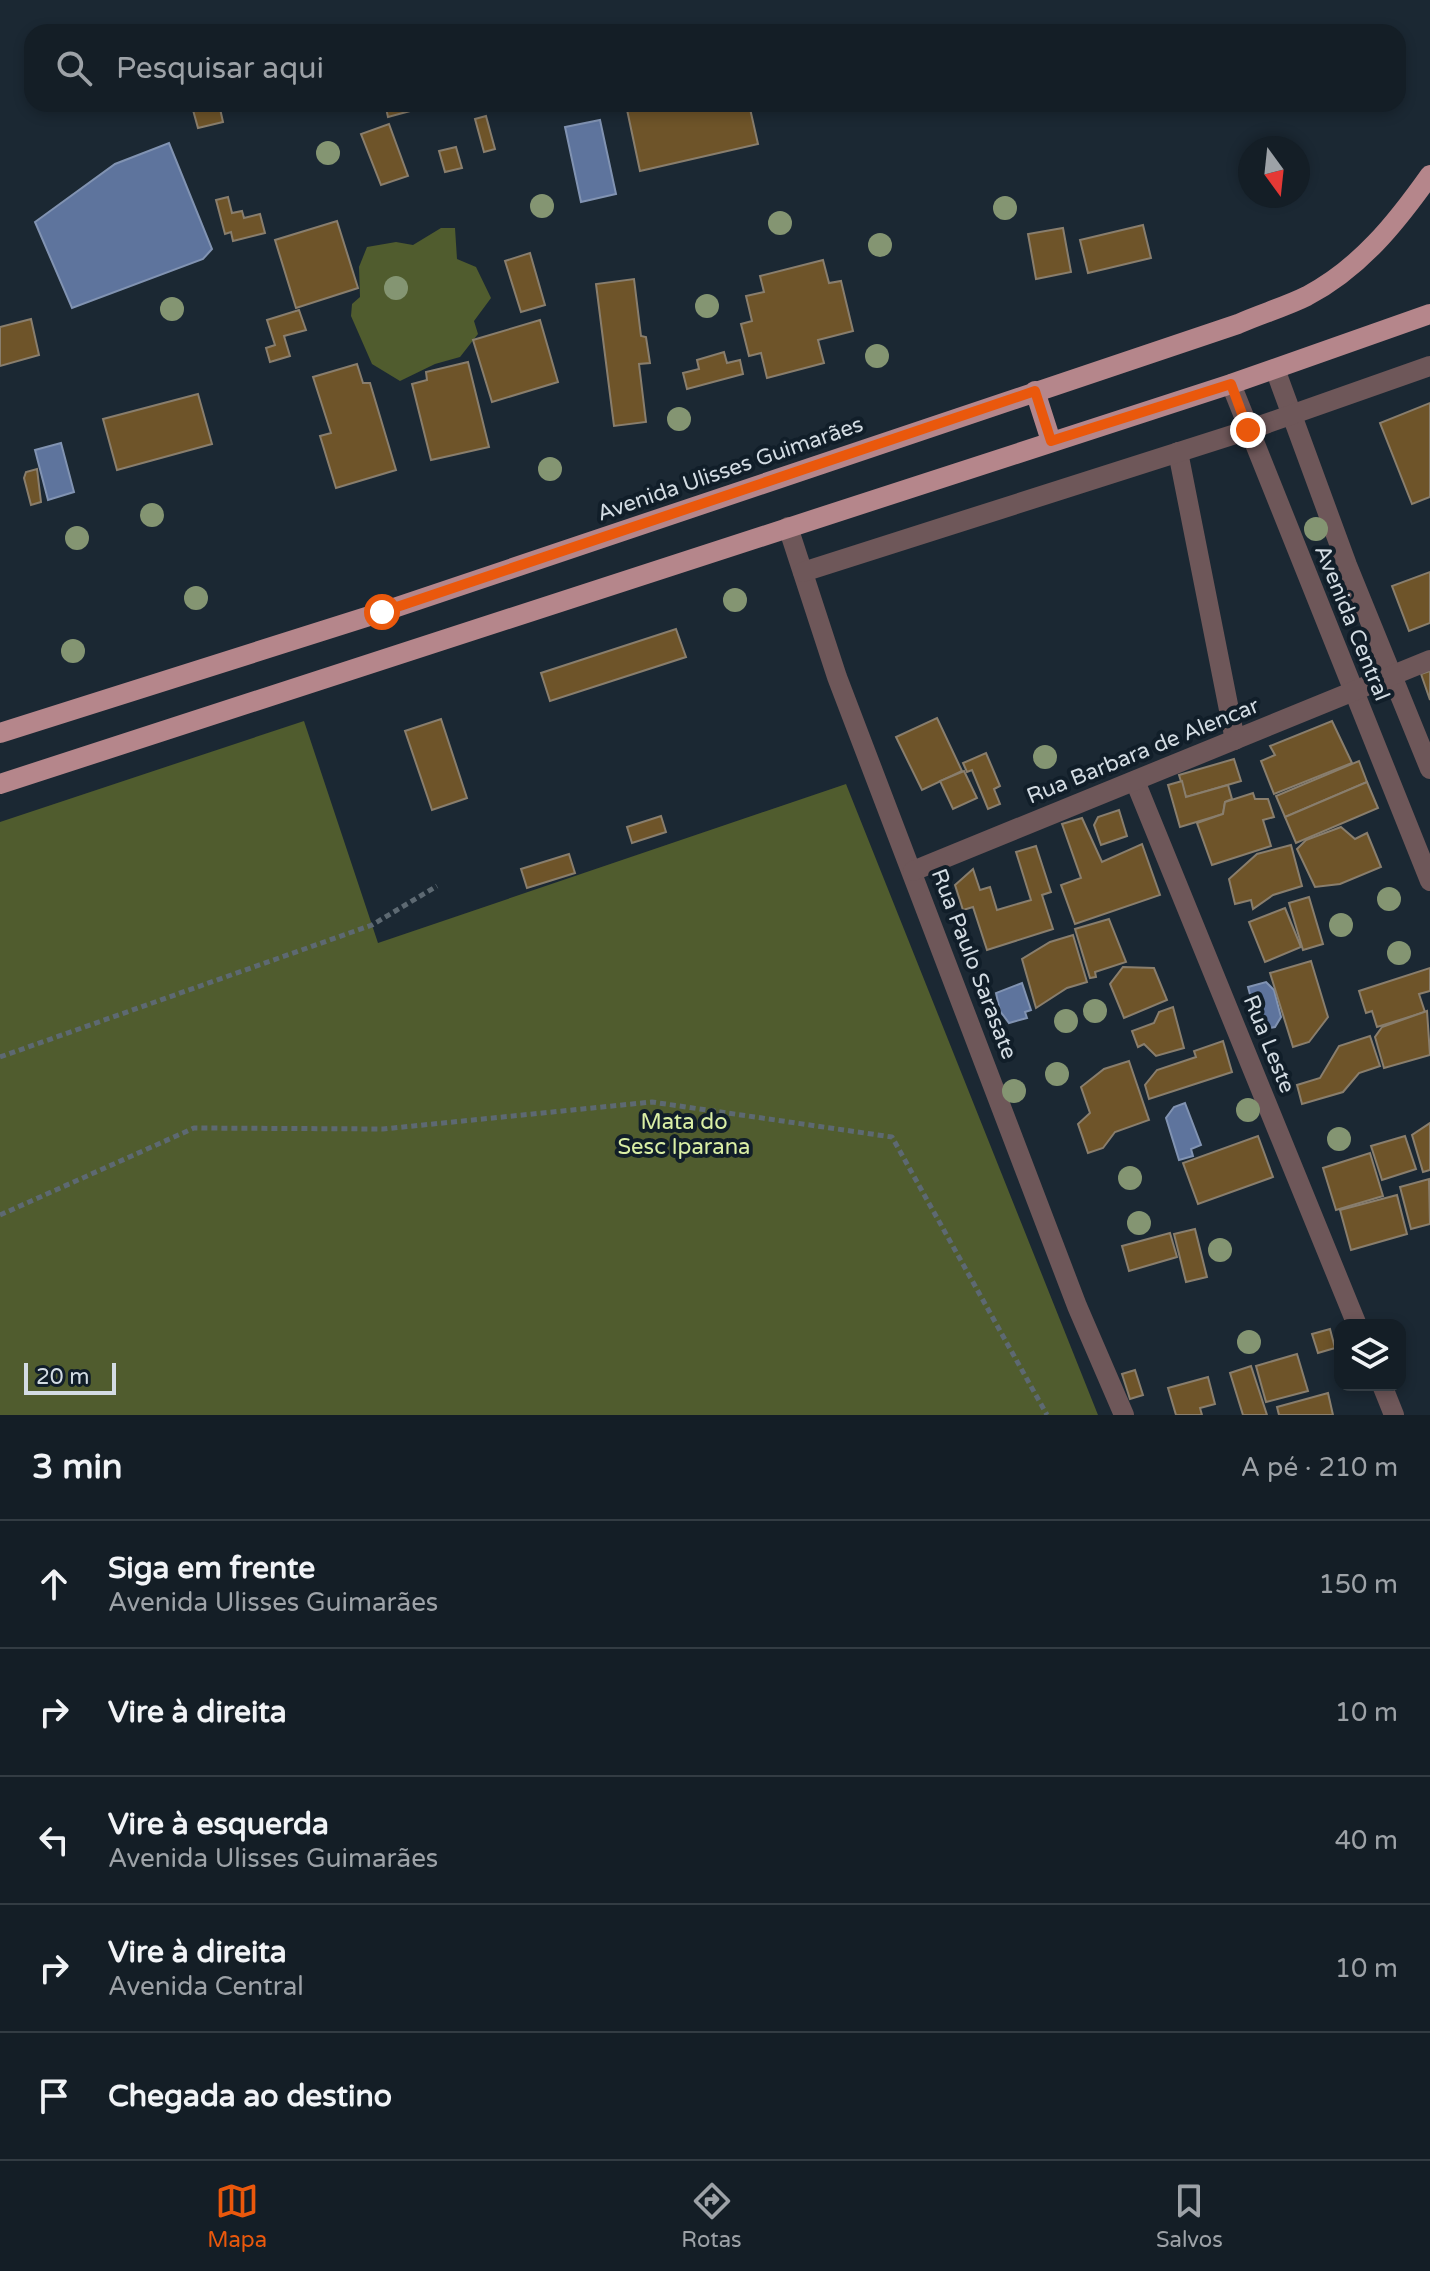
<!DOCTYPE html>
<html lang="pt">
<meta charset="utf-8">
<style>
body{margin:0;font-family:"Varela Round",sans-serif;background:#212b32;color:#f1f3f6}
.controls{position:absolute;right:24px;bottom:24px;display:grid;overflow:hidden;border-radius:16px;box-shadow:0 4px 12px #0003}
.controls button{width:72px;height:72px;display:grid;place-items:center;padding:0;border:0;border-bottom:2px solid #333c43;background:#141e26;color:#f1f3f6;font:40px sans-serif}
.compass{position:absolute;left:1238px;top:136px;width:72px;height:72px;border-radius:50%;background:#141e26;box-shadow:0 4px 12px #0003;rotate:165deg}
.scale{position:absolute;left:24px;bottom:20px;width:92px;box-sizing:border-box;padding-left:8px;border:4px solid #d3dce3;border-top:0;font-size:22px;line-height:28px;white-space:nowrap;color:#d3dce3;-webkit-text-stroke:6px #111e29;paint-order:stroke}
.stop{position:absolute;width:24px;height:24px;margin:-18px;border:6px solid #ea580c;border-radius:50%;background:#fff}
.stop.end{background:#ea580c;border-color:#fff;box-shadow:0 2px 8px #0008}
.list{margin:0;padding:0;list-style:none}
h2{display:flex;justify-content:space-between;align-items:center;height:104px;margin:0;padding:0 32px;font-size:34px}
h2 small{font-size:26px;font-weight:400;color:#9da2a7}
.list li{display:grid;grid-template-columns:52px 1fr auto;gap:24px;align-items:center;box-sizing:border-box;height:128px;padding:0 32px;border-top:2px solid #333c43}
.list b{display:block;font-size:30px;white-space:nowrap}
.list p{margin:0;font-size:26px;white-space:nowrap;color:#9da2a7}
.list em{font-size:26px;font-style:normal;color:#9da2a7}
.icon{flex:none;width:44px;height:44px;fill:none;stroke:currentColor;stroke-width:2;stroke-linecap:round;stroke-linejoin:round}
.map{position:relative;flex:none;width:1430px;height:1415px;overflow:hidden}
.search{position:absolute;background:#141e26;box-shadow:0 4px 12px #0003;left:24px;right:24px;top:24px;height:88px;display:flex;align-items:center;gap:20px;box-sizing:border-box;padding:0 28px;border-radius:24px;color:#9da2a7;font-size:30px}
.sheet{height:744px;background:#141e26}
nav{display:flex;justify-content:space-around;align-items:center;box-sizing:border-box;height:112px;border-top:2px solid #333c43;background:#141e26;font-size:22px;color:#9da2a7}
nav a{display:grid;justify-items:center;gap:4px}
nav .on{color:#ea580c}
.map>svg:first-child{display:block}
</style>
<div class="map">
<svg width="1430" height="1415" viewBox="0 0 1430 1415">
<rect width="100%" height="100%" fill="#1b2833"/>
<g fill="#505c2e">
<path d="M441,228H455L457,259L476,267L491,298L474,321L478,334L460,357L435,364L400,381L372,364L351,316L352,304L360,297L359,267L367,247L396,242L413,245Z"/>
<path d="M304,721L378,943L846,784L1098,1415H0V822Z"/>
</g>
<g fill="#5e749d" stroke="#8193b2" stroke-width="2">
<path d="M600,120L616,194L581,202L565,127Z"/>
<path d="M169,143L212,249L203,259L72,308L35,222L115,164Z"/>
<path d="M61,443L74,492L48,500L35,450Z"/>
<path d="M1266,982L1274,990L1281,1017L1275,1027L1264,1029L1258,1024L1248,987Z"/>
<path d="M1022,983L1031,1010L1025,1012L1027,1018L1009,1023L1000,1011L996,993Z"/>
<path d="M1185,1103L1201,1145L1191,1149L1193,1156L1179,1160L1166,1118L1174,1107Z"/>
</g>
<g fill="#6e5429" stroke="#897e6d" stroke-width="2">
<path d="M455,26L456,32H433Z"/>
<path d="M219,104L223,122L198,128L193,110Z"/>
<path d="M385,104H424L425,107L388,117Z"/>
<path d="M749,104L758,144L640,171L626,105Z"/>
<path d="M486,116L495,149L484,152L475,119Z"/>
<path d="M389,124L408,176L381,185L361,134Z"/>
<path d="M456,147L462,168L445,172L439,151Z"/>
<path d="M228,197L232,213L242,211L244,218L260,214L265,233L233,241L231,232L225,234L216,200Z"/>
<path d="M337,221L358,288L296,308L275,240Z"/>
<path d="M1143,225L1151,258L1088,273L1080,240Z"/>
<path d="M1063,228L1071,272L1036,279L1028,234Z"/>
<path d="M530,253L545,305L521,312L505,261Z"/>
<path d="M823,260L829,283L841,281L853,331L818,340L824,363L767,378L761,353L749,356L741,324L752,321L746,296L764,292L760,276Z"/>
<path d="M634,279L641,336L646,337L650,363L639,364L646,422L614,426L596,284Z"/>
<path d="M299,310L306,330L284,336L290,356L270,362L266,348L275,345L267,320Z"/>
<path d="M31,319L39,355L0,366V327Z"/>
<path d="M540,320L558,382L492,402L473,340Z"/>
<path d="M724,352L727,363L740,360L743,374L687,389L683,373L699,369L697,360Z"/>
<path d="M468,362L489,447L431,460L412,384L427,380L426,372Z"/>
<path d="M357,364L363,383H370L396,470L336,488L320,436L331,433L313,377Z"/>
<path d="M198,394L212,444L117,470L103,419Z"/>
<path d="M1430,403V497L1412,504L1380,423Z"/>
<path d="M37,469L41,502L31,505L24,478L26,472Z"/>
<path d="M1430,572V623L1409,631L1392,586Z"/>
<path d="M676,629L686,657L550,701L541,673Z"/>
<path d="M1430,671V700L1421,674Z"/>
<path d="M937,718L962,771L922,790L896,737Z"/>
<path d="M441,719L467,798L432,810L405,731Z"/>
<path d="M1332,721L1352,763L1274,794L1261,761L1275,755L1270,746Z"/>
<path d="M986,753L1000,786L994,789L1000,804L988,809L972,770L967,772L963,763Z"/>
<path d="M1234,759L1241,781L1186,797L1179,775Z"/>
<path d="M1359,761L1367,782L1285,817L1276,796Z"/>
<path d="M964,771L977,798L953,809L940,781Z"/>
<path d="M1182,781L1186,797L1228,785L1232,799L1225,802L1223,814L1180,827L1168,785Z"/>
<path d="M1367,782L1378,808L1296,843L1285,817Z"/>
<path d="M1253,793L1255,799H1268L1274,817L1263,820L1271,846L1212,865L1197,823L1223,814L1225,802Z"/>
<path d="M1119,810L1127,836L1101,845L1094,825L1098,817Z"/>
<path d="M661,816L666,832L632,843L627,827Z"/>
<path d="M1082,818L1102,862L1142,844L1160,895L1075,924L1061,885L1081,878L1062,824Z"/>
<path d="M1341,827L1355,839L1367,833L1381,867L1340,884L1315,887L1297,849L1306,840Z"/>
<path d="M1291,845L1302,886L1273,895L1253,909L1251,900L1235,904L1229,879L1257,854Z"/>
<path d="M1036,846L1051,892L1042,895L1053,929L987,950L973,907L963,910L955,885L973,869L980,890L990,887L997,910L1031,900L1016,852Z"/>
<path d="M569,854L575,873L527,888L521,869Z"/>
<path d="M1309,897L1323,944L1303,950L1289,903Z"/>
<path d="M1285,908L1301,947L1265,962L1249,922Z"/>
<path d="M1109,919L1126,962L1095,972L1096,977L1090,978L1075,929Z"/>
<path d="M1073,935L1087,982L1067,988L1036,1008L1022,959L1050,942Z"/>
<path d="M1311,961L1328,1017L1309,1042L1293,1047L1270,973Z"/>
<path d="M1123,967L1154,968L1167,1000L1124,1018L1110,984Z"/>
<path d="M1430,968V991L1419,994L1425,1012L1377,1027L1372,1011L1366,1013L1359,991Z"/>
<path d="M1173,1007L1184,1048L1156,1056L1144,1044L1138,1047L1132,1031L1154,1023L1159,1012Z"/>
<path d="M1427,1011L1430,1055L1384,1068L1375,1037L1382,1027Z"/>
<path d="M1370,1036L1380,1066L1359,1073L1343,1092L1302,1104L1297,1085L1320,1078L1339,1046Z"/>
<path d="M1223,1041L1232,1072L1149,1099L1145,1085L1157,1070L1196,1057L1194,1051Z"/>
<path d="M1129,1061L1149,1120L1115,1132L1103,1148L1088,1153L1078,1124L1090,1113L1081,1087L1104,1069Z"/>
<path d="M1430,1123V1170L1423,1172L1412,1135Z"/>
<path d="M1258,1136L1273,1177L1198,1204L1183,1163Z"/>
<path d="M1405,1136L1416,1169L1382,1180L1371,1146Z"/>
<path d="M1370,1153L1383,1196L1336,1210L1323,1168Z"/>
<path d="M1429,1179L1430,1224L1411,1229L1400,1187Z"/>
<path d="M1397,1195L1407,1234L1351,1250L1340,1210Z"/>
<path d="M1195,1229L1207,1277L1186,1282L1174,1234Z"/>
<path d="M1170,1233L1177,1257L1129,1271L1122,1246Z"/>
<path d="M1330,1329L1335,1348L1318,1353L1312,1334Z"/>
<path d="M1297,1354L1308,1391L1266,1402L1256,1366Z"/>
<path d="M1251,1366L1267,1415H1243L1230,1373Z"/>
<path d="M1135,1370L1143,1395L1130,1399L1122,1374Z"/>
<path d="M1208,1377L1215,1404L1200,1408L1202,1415H1176L1168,1388Z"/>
<path d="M1328,1393L1333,1415H1279L1277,1407Z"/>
</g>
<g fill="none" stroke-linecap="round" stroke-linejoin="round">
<g stroke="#5d6972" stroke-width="5" stroke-dasharray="6 4" stroke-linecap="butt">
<path d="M0,1057L372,925L437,886"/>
<path d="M0,1215L194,1128L383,1129L652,1102L892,1137L1047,1415"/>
</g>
<g stroke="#6e5759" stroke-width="20">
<path d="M1275,369L1347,565L1430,769"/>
<path d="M1231,384L1430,881"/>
<path d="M1178,452L1235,740"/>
<path d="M788,527L837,677L1077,1306L1124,1415"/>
<path d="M803,572L1248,430L1430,366"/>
<path d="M1135,781L1357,1325"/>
<path d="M913,871L1430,660"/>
<path d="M1382,1385L1394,1415"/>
</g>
<g stroke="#b5868b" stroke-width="20">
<path d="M1035,391L1051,441"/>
<path d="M0,733L382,612L1238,324C1260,314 1285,307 1307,296C1360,268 1396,223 1430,175"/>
<path d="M0,784L1231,384L1430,314"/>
</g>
</g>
<g fill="#849572">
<circle cx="328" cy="153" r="12"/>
<circle cx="542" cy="206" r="12"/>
<circle cx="1005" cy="208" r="12"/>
<circle cx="780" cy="223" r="12"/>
<circle cx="880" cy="245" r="12"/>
<circle cx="396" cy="288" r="12"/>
<circle cx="707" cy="306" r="12"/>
<circle cx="172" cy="309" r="12"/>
<circle cx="877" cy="356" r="12"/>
<circle cx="679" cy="419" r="12"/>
<circle cx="550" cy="469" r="12"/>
<circle cx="152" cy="515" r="12"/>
<circle cx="1316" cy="529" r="12"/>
<circle cx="77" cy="538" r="12"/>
<circle cx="196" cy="598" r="12"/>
<circle cx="735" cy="600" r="12"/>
<circle cx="73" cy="651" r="12"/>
<circle cx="1045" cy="757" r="12"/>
<circle cx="1389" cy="899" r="12"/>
<circle cx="1341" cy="925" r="12"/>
<circle cx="1399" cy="953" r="12"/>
<circle cx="1095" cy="1011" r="12"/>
<circle cx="1066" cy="1021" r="12"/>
<circle cx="1057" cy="1074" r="12"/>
<circle cx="1014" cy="1091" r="12"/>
<circle cx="1248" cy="1110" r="12"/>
<circle cx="1339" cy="1139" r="12"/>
<circle cx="1130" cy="1178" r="12"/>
<circle cx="1139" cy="1223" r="12"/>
<circle cx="1220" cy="1250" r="12"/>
<circle cx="1249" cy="1342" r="12"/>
</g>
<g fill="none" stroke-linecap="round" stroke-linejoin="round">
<path stroke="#ea580c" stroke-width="10" d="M382,612L1035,391L1051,441L1231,384L1248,430"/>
</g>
<g text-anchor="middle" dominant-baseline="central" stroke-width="8" stroke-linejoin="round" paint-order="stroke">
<g font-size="22" fill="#d3dce3" stroke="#111e29">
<text transform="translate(730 469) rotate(-19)">Avenida Ulisses Guimarães</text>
<text transform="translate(1352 623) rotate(68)">Avenida Central</text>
<text transform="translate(1143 751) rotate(-22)">Rua Barbara de Alencar</text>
<text transform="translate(974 964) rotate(69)">Rua Paulo Sarasate</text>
<text transform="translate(1269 1044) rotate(68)">Rua Leste</text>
</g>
<g font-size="22" fill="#daefa5" stroke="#111e29">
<text x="684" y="1122">Mata do<tspan x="684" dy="25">Sesc Iparana</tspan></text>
</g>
</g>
</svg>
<div class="controls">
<button><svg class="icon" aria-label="layers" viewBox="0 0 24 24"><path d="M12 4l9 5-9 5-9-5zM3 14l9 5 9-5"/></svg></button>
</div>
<svg class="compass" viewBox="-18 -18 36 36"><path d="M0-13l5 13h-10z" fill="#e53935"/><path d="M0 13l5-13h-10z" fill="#9da2a7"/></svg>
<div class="scale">20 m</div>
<div class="stop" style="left:382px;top:612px"></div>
<div class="stop end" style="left:1248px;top:430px"></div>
<div class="search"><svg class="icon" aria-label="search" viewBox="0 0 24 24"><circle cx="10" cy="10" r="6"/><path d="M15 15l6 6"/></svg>Pesquisar aqui</div>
</div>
<section class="sheet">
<h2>3 min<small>A pé · 210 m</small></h2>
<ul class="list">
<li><svg class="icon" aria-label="ahead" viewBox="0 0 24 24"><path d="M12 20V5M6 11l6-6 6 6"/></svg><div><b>Siga em frente</b><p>Avenida Ulisses Guimarães</p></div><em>150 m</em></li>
<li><svg class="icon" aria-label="right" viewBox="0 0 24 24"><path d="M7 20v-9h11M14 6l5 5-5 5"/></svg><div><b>Vire à direita</b></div><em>10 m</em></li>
<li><svg class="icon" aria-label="left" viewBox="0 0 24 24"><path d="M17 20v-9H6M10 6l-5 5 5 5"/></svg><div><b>Vire à esquerda</b><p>Avenida Ulisses Guimarães</p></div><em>40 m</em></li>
<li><svg class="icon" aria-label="right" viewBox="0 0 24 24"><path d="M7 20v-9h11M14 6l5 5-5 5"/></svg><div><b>Vire à direita</b><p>Avenida Central</p></div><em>10 m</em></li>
<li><svg class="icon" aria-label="arrive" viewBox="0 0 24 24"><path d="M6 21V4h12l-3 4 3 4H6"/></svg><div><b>Chegada ao destino</b></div></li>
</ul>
</section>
<nav>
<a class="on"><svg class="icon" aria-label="map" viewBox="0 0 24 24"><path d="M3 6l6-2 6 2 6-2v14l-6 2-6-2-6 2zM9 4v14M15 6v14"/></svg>Mapa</a>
<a><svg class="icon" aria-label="directions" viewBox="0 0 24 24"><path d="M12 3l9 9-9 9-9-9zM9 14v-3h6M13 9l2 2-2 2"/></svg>Rotas</a>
<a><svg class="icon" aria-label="saved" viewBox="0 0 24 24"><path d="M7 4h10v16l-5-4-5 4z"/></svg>Salvos</a>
</nav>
